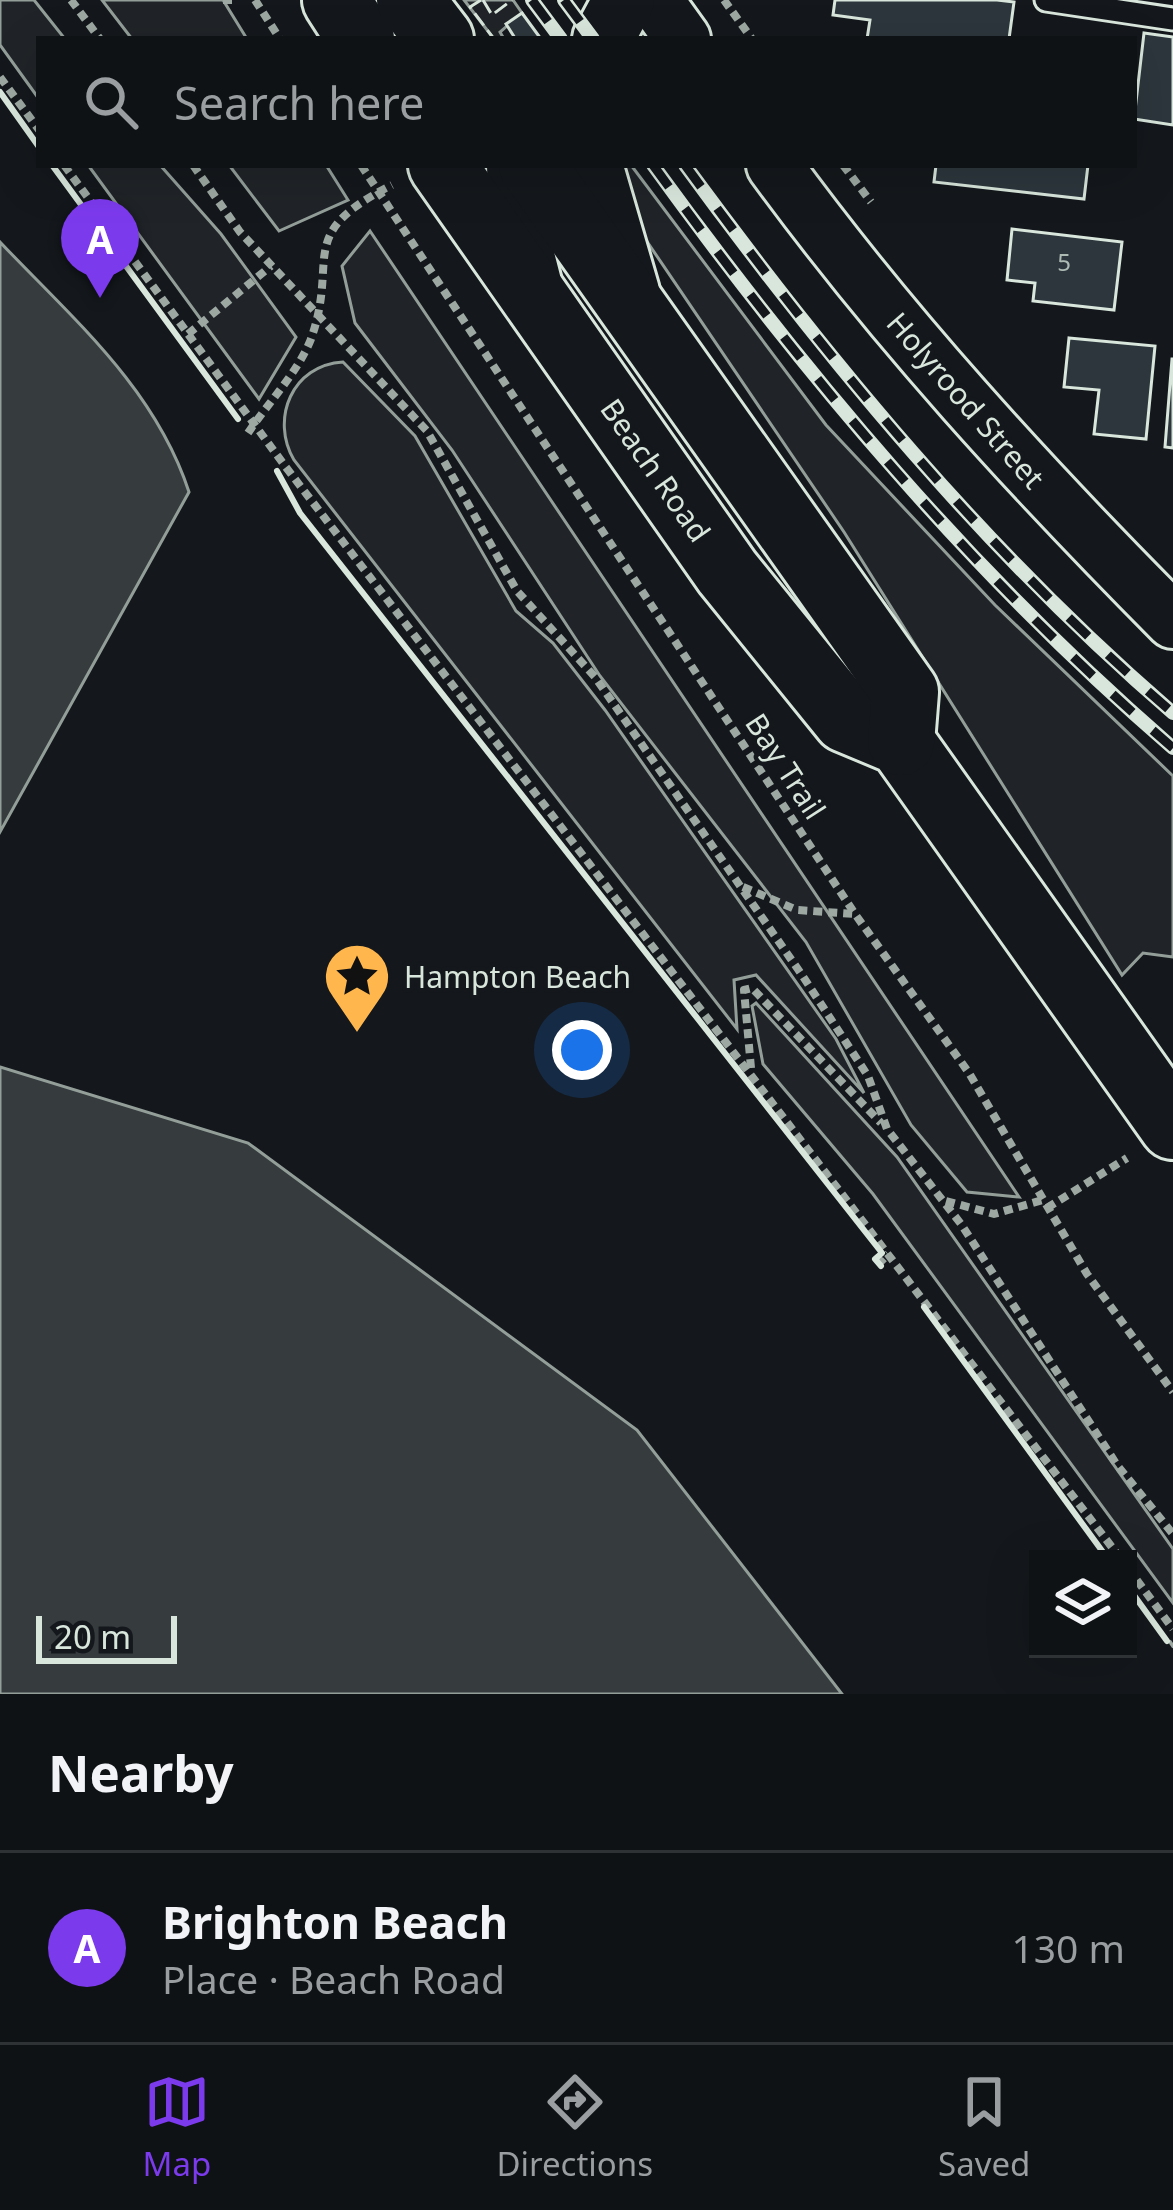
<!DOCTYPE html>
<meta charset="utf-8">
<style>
body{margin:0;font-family:"Noto Sans",sans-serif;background:#1d2022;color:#f1f3f6}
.controls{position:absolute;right:36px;bottom:36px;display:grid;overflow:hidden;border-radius:0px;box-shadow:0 12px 48px #0002}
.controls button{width:108px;height:108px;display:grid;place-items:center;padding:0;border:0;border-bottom:3px solid #2f3234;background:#0f1215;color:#f1f3f6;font:60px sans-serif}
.scale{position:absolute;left:36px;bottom:30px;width:141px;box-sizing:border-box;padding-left:12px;border:6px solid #d8e6dc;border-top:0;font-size:33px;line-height:42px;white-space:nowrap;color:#d8e6dc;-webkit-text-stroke:9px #14181c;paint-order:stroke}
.you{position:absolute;left:582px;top:1050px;width:42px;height:42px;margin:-30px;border:9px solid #fff;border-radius:50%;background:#1a73e8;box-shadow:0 0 0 18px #1a73e833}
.badge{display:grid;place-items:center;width:78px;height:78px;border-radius:50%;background:#7c3aed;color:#fff;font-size:39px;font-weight:700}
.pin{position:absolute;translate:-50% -99px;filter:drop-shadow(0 3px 6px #0008)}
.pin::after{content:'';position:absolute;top:63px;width:42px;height:36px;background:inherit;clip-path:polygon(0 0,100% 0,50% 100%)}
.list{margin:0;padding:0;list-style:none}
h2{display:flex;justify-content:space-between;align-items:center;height:156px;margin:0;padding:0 48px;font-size:51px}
h2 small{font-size:39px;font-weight:400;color:#9b9ea0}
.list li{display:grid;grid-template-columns:78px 1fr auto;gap:36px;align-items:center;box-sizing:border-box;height:192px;padding:0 48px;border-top:3px solid #2f3234}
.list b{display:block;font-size:45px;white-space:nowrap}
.list p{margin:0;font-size:39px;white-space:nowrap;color:#9b9ea0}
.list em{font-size:39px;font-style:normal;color:#9b9ea0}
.icon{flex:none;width:66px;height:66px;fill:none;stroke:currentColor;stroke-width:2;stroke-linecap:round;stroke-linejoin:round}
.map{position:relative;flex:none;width:1173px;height:1694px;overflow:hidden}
.search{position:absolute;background:#0f1215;box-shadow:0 12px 48px #0002;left:36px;right:36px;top:36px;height:132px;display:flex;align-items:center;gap:30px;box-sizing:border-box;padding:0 42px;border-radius:0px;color:#9b9ea0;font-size:45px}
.sheet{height:348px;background:#0f1215}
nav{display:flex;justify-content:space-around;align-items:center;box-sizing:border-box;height:168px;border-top:3px solid #2f3234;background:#0f1215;font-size:33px;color:#9b9ea0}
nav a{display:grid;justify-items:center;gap:6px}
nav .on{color:#7c3aed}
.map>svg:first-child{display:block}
</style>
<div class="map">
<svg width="1173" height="1694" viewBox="0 0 1173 1694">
<rect width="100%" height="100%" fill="#14181c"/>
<g fill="#202428" stroke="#939e99" stroke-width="3">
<path d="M0,0H34L65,39H39V99L0,45Z"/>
<path d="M102,0H223L247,39H132Z"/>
<path d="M464,0H513L522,13L500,32L504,39H494Z"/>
<path d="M88,165H160L221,234L296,337L259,399Z"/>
<path d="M229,165H326L348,200L279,231Z"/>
<path d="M613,165H631L826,425L995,605L1173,776V957L1143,953L1122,975L844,532L629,215Z"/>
<path d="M370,231L1019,1197L967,1192L911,1125L806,942L600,676L452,450L355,323L342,266Z"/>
<path d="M343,362L415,436L516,611L553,643L605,710L836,1039L864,1093L756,975L734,980L737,1029L294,460C270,419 292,365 343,362Z"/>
<path d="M756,1003L897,1157L1173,1549V1603L873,1194L763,1064L752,1006Z"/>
</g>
<g fill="#363b3e" stroke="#939e99" stroke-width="3">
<path d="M0,242C73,319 155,388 189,492L0,832Z"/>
<path d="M0,1067L248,1143L637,1430L842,1694H0Z"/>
</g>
<g fill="#2c363c" stroke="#d8e6dc" stroke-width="3">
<path d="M835,0H997L1014,2L1009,39H867L870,20L833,15Z"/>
<path d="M522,13L541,39L515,38L506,24Z"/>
<path d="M1144,33L1173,37V125L1134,119Z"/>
<path d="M936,165H1088L1084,199L934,182Z"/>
<path d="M1012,229L1122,242L1114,310L1033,301L1035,283L1007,280Z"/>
<path d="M1069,338L1155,346L1146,439L1094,434L1099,390L1064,387Z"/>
<path d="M1172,359H1173V448L1165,447Z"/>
</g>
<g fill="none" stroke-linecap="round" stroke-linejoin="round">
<defs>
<path id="service" d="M1046,0L1173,19"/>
<g id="tertiary">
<path d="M655,0L683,39"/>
<path d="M774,165C894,329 1030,477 1173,621"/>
</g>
<g id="secondary">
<path d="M603,39L624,0"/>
<path d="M517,165L519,236L534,295"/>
<path d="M592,165L629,292"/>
</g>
<g id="primary">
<path d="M336,0L361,39"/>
<path d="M410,0L440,39"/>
<path d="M442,165L727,572L846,719L901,742L1173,1126"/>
<path d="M532,165L905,692L901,742"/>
</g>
</defs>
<use href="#service" stroke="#d8e6dc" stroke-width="27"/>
<use href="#tertiary" stroke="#d8e6dc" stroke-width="60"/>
<use href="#secondary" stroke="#d8e6dc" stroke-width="66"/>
<use href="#primary" stroke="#d8e6dc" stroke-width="72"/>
<g stroke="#9da8a2" stroke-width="8" stroke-dasharray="9 6" stroke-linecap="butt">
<path d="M71,0L100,39"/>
<path d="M223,0H234"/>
<path d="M255,0L280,39"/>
<path d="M724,0L752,39"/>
<path d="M0,77L39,130"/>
<path d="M64,165L285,466L1121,1559"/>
<path d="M193,165L240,232L427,431L517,591L595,677L802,975L868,1076L887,1129L961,1224L1117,1465L1173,1534"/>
<path d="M361,165L855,914L969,1073L1087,1274L1173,1392"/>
<path d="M843,165L871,202"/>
<path d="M188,334L271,266"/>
<path d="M248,433C268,403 298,372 311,339C340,257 293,235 392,185"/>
<path d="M743,887L797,910L855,914"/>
<path d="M751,1068L744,990L752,988L881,1123"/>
<path d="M946,1201L994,1214L1043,1200"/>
<path d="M1047,1208L1127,1158"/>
<path d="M884,1264L880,1260L888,1254"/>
<path d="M1128,1568L1173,1629"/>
<path d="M1170,1645L1173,1643"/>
</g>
<use href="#service" stroke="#14181c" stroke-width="21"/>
<use href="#tertiary" stroke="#14181c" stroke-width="54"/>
<use href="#secondary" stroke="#14181c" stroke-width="60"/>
<use href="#primary" stroke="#14181c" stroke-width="66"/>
<defs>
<g id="rail">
<path d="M532,0L561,39"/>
<path d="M564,0L593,39"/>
<path d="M653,165C807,377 974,576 1173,748"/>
<path d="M685,165C830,363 987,553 1173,713"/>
</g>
</defs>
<use href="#rail" stroke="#d8e6dc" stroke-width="14"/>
<use href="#rail" stroke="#14181c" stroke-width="9" stroke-dasharray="27" stroke-linecap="butt"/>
<g stroke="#d8e6dc" stroke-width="3" stroke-dasharray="15 6" stroke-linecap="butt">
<path d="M481,0L470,7L494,39"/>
<path d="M483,0L492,15L512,0"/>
</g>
<g stroke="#d8e6dc" stroke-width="6">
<path d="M0,92L39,147"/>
<path d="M52,165L238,419"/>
<path d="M277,471L300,513L882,1253L875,1259L881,1266"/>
<path d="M924,1307L1108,1559"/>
<path d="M1128,1587L1167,1641"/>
</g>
</g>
<defs>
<symbol id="sight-pin" viewBox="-11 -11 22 30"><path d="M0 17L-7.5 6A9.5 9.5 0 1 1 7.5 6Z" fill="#ffb74d" stroke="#14181c"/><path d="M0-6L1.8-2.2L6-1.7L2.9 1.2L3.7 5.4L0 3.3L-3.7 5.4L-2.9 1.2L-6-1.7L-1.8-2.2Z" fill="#111"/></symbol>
</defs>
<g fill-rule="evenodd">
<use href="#sight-pin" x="319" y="938" width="76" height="104"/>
</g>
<g text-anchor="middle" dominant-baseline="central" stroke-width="9" stroke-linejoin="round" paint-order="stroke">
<g font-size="24" fill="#adbab4">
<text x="1064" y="261">5</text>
</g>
<g font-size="30" fill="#d8e6dc" stroke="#14181c">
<text transform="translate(966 400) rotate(49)">Holyrood Street</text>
<text transform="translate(656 470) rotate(55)">Beach Road</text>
<text transform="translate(786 766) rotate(57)">Bay Trail</text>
</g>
<g font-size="30" fill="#d8e6dc" stroke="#14181c" text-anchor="start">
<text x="404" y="976">Hampton Beach</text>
</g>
</g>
</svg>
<div class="controls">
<button><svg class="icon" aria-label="layers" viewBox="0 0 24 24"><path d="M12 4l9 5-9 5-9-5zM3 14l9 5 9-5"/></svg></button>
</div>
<div class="scale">20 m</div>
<div class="you"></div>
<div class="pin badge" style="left:100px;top:298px">A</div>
<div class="search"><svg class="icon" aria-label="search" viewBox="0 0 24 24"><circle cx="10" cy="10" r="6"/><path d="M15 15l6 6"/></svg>Search here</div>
</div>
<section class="sheet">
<h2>Nearby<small></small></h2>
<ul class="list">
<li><span class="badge">A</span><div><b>Brighton Beach</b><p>Place · Beach Road</p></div><em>130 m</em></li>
</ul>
</section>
<nav>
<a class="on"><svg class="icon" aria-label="map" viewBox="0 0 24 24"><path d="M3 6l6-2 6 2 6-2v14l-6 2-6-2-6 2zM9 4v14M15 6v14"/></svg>Map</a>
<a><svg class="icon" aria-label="directions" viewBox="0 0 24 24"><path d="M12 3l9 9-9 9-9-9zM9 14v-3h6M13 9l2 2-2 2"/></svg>Directions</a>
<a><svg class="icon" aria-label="saved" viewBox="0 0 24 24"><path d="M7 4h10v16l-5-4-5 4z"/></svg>Saved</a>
</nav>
